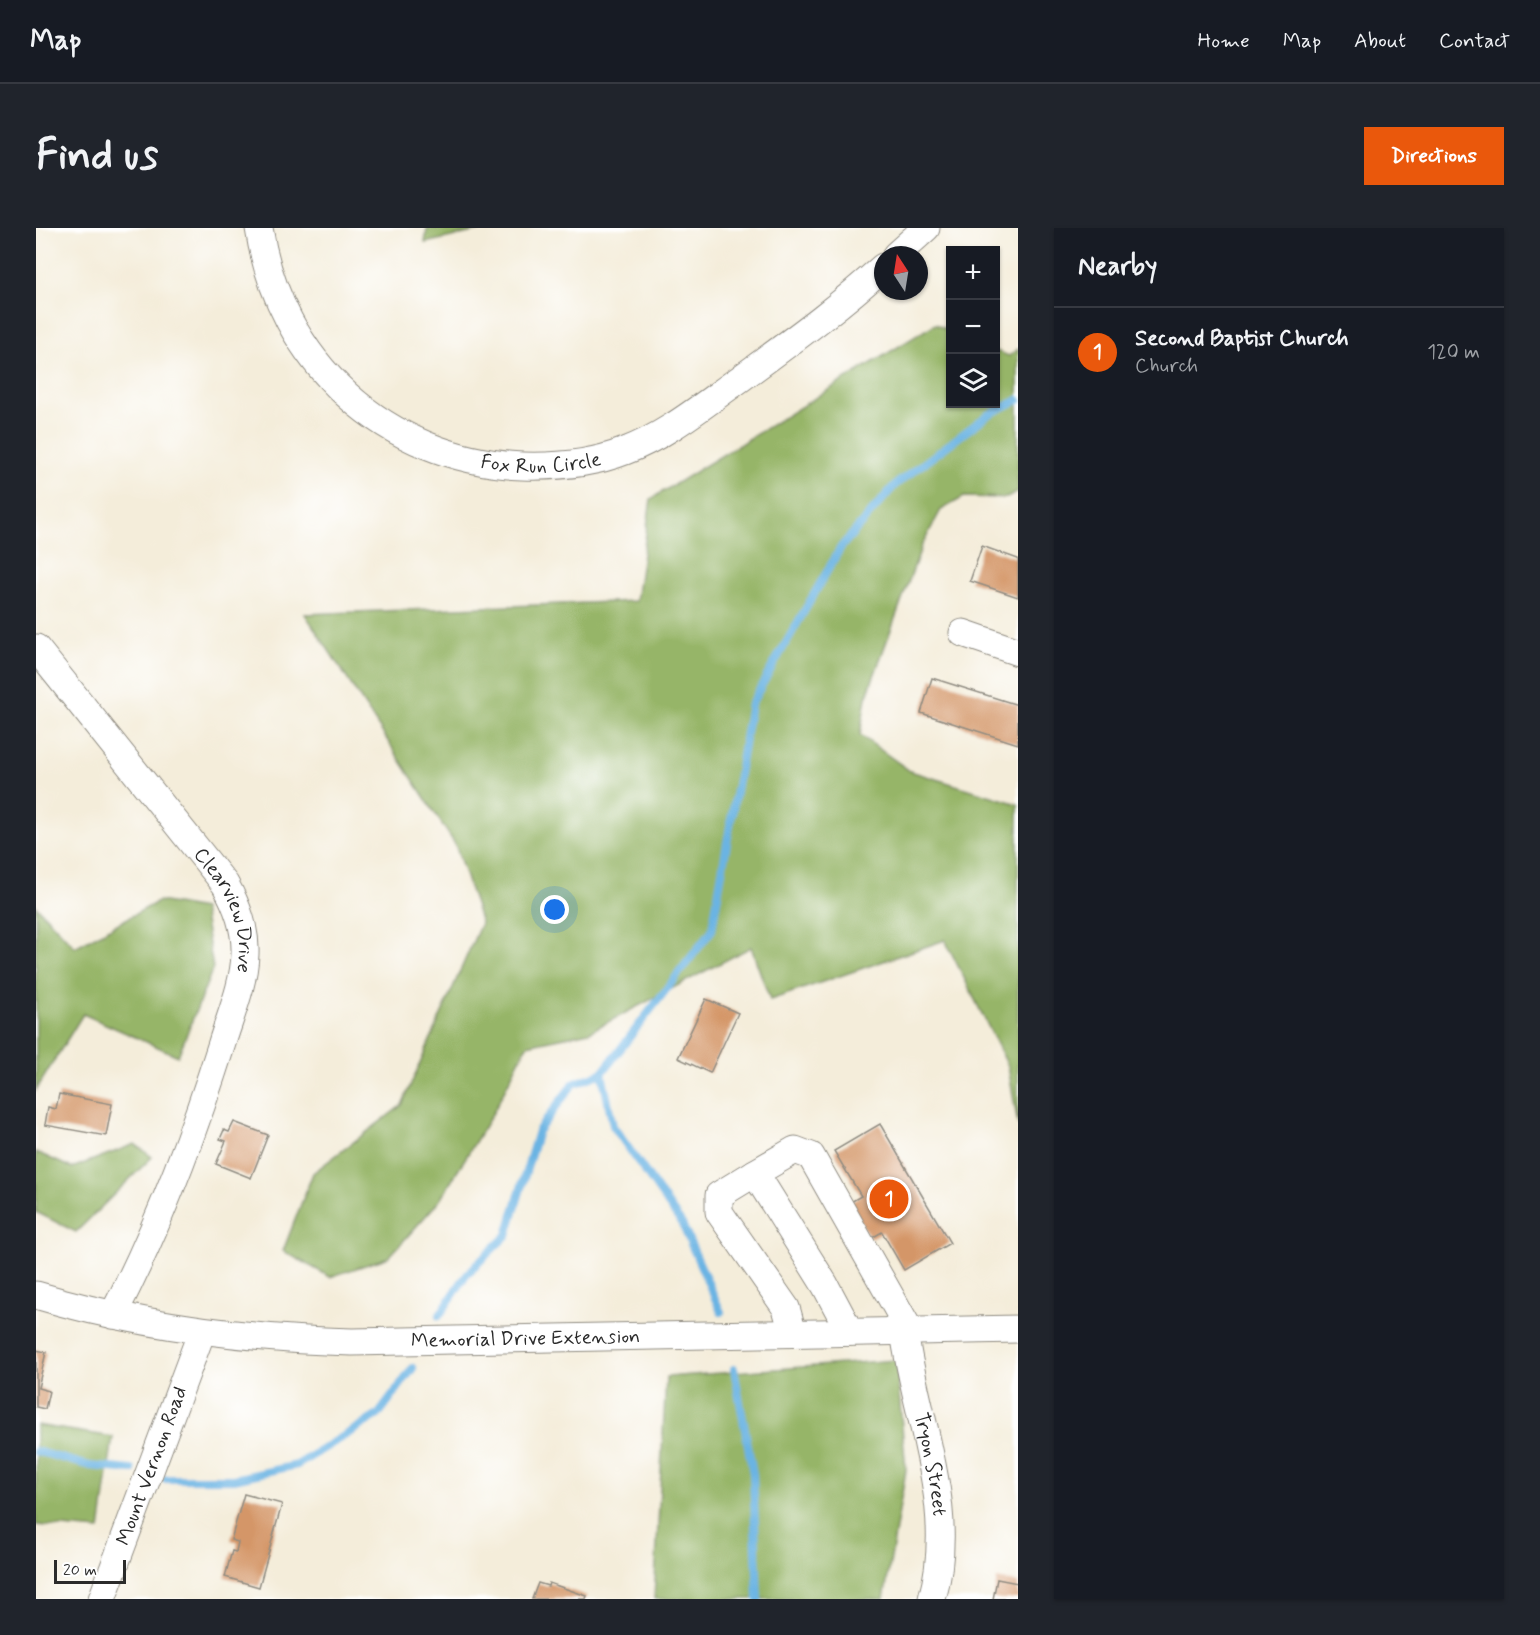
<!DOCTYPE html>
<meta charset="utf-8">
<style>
body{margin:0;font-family:Mynerve,sans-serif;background:#20242c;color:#f1f3f6}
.controls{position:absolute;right:18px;top:18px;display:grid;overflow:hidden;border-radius:0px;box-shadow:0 2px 4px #0004}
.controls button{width:54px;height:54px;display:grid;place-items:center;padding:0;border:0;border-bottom:2px solid #363941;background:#171b24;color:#f1f3f6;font:30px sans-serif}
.compass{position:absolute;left:838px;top:18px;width:54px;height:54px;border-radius:50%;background:#171b24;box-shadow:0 2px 4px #0004;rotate:348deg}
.scale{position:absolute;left:18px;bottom:15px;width:72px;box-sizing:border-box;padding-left:6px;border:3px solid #2b2b2b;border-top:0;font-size:16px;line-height:21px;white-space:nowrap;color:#2b2b2b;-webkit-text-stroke:4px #fff;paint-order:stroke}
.you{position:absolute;left:519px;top:682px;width:21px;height:21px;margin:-15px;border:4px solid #fff;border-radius:50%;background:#1a73e8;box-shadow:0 0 0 9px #1a73e833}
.badge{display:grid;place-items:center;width:39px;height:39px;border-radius:50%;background:#ea580c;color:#fff;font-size:20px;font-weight:700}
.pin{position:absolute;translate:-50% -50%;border:3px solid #fff;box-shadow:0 2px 6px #0006}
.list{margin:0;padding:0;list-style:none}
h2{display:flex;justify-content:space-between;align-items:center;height:78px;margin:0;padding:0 24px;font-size:26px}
h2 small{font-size:20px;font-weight:400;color:#9ea1a6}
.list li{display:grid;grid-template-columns:39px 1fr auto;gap:18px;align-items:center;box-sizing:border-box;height:90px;padding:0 24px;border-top:2px solid #363941}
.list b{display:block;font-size:22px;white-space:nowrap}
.list p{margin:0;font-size:20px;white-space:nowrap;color:#9ea1a6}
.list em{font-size:20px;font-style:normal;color:#9ea1a6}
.icon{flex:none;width:33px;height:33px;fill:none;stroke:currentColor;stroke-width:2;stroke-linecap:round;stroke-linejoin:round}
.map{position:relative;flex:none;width:982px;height:1371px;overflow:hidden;border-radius:0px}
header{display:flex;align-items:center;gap:36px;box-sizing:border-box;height:84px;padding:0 30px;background:#171b24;border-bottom:2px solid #363941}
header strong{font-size:28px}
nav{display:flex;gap:33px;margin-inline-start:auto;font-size:21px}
.intro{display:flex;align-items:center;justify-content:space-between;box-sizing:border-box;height:144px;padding:0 36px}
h1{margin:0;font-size:42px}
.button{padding:15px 27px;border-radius:0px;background:#ea580c;color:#fff;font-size:21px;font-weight:700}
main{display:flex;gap:36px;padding:0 36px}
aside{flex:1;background:#171b24;border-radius:0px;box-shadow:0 2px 4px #0004}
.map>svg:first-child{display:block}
</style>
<header>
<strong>Map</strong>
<nav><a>Home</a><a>Map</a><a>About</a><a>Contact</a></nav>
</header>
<div class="intro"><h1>Find us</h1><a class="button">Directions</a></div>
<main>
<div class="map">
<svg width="982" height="1371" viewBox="0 0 982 1371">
<rect width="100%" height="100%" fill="#fff"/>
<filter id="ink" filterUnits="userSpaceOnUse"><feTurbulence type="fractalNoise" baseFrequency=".0167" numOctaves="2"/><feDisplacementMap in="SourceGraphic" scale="12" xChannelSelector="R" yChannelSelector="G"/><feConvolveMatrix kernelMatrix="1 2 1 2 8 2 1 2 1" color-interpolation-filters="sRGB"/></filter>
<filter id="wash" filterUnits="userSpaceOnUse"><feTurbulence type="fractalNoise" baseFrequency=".008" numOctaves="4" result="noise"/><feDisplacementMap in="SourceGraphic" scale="24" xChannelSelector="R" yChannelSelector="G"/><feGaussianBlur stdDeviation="1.35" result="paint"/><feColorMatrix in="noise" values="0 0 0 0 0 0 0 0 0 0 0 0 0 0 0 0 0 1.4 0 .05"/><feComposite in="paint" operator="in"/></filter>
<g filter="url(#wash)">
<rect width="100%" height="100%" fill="#f4edda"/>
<g fill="#96b568" stroke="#60704a" stroke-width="1.5">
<path d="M391,0H455L389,15Z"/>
<path d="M899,96L914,103L915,176H960V123L973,128L982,121V264L971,270L928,269L905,282L886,317L830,470L824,507L874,543L982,576V897L972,838L909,712L734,772L715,719L553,804L491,817L458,883L404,972L353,1029L294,1049L247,1023L277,945L366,877L445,695L419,616L269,386L600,373L615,271Z"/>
<path d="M123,673L167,681L177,740L142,828L47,786L0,862V678L39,719Z"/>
<path d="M99,916L116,929L40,1004L0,984V924L36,940Z"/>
<path d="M860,1132L870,1242L848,1371H618L630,1149Z"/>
<path d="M0,1197L77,1209L64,1302L0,1297Z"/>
</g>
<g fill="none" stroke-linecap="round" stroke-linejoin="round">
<g stroke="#6bb4e3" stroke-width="8">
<path d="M566,845L577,898L646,996L685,1084"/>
<path d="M403,1088L431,1046L471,1007L502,903L537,856L566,845L676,702L715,476L805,319L859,257L952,187L982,172"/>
<path d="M698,1141L717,1246L722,1371"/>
<path d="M0,1223L54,1238L96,1242"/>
<path d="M130,1251H198L261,1237L342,1187L377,1140"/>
</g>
</g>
<g id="blocks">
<g fill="#d49668">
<path d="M946,318L982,331V369L934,353Z"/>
<path d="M896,450L982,477V516L885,485Z"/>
<path d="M670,771L702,785L674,845L642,830Z"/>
<path d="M23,866L76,876L70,908L9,897L12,879L20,881Z"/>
<path d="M198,894L232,907L215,950L180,936L190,913L184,911L188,902L193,904Z"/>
<path d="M844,896L914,1015L868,1042L846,1004L834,1011L813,975L825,968L798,923Z"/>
<path d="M0,1122L10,1124L2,1160L13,1163L9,1181L0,1179Z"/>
<path d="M208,1266L246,1276L223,1359L189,1349L196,1323L200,1324L202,1314L195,1312Z"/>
<path d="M961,1351L982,1355V1371H957Z"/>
<path d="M502,1355L512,1358L513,1355L551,1368L550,1371H496Z"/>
</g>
</g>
</g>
<g filter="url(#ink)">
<use href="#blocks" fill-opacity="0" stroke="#908c82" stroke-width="1.5"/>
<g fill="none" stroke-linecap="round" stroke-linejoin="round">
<defs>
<g id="minor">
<path id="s1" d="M223,0C243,134 350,232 486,238C520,239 556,236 589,223C631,207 667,177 704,151C753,115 802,80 847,39"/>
<path d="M860,27L890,0"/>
<path d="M927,405L982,424"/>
<path id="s2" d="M0,420L189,656C201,677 210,702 209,726C208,756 195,786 186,815C157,907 122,1000 77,1087"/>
<path d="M719,945L759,922L775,928L874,1103"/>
<path id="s3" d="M0,1067C104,1098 208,1111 316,1114L982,1101"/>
<path id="s4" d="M868,1103C880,1193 922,1280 896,1371"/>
<path d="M757,1105L750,1080L683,984V967L719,945L789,1057L814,1104"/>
<path id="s5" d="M66,1371L166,1103"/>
</g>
</defs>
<use href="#minor" stroke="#908c82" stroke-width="29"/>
<use href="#minor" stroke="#fff" stroke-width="27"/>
</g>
</g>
<g text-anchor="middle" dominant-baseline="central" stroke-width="5" stroke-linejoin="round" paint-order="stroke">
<g font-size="20" fill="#2b2b2b" stroke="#fff">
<text stroke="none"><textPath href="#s1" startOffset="404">Fox Run Circle</textPath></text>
<text stroke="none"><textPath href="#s2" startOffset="327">Clearview Drive</textPath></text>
<text stroke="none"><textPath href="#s3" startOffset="494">Memorial Drive Extension</textPath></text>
<text stroke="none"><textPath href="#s5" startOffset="142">Mount Vernon Road</textPath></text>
<text stroke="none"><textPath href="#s4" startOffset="136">Tryon Street</textPath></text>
</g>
</g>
</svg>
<div class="controls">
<button>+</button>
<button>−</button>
<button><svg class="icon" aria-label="layers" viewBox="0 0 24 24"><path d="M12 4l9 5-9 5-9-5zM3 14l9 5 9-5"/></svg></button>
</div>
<svg class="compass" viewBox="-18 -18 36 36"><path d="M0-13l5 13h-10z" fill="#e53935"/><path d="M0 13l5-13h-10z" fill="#9ea1a6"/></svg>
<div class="scale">20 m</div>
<div class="you"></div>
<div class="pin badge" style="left:853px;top:971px">1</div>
</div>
<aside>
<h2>Nearby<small></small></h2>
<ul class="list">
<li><span class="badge">1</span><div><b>Second Baptist Church</b><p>Church</p></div><em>120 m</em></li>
</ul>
</aside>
</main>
